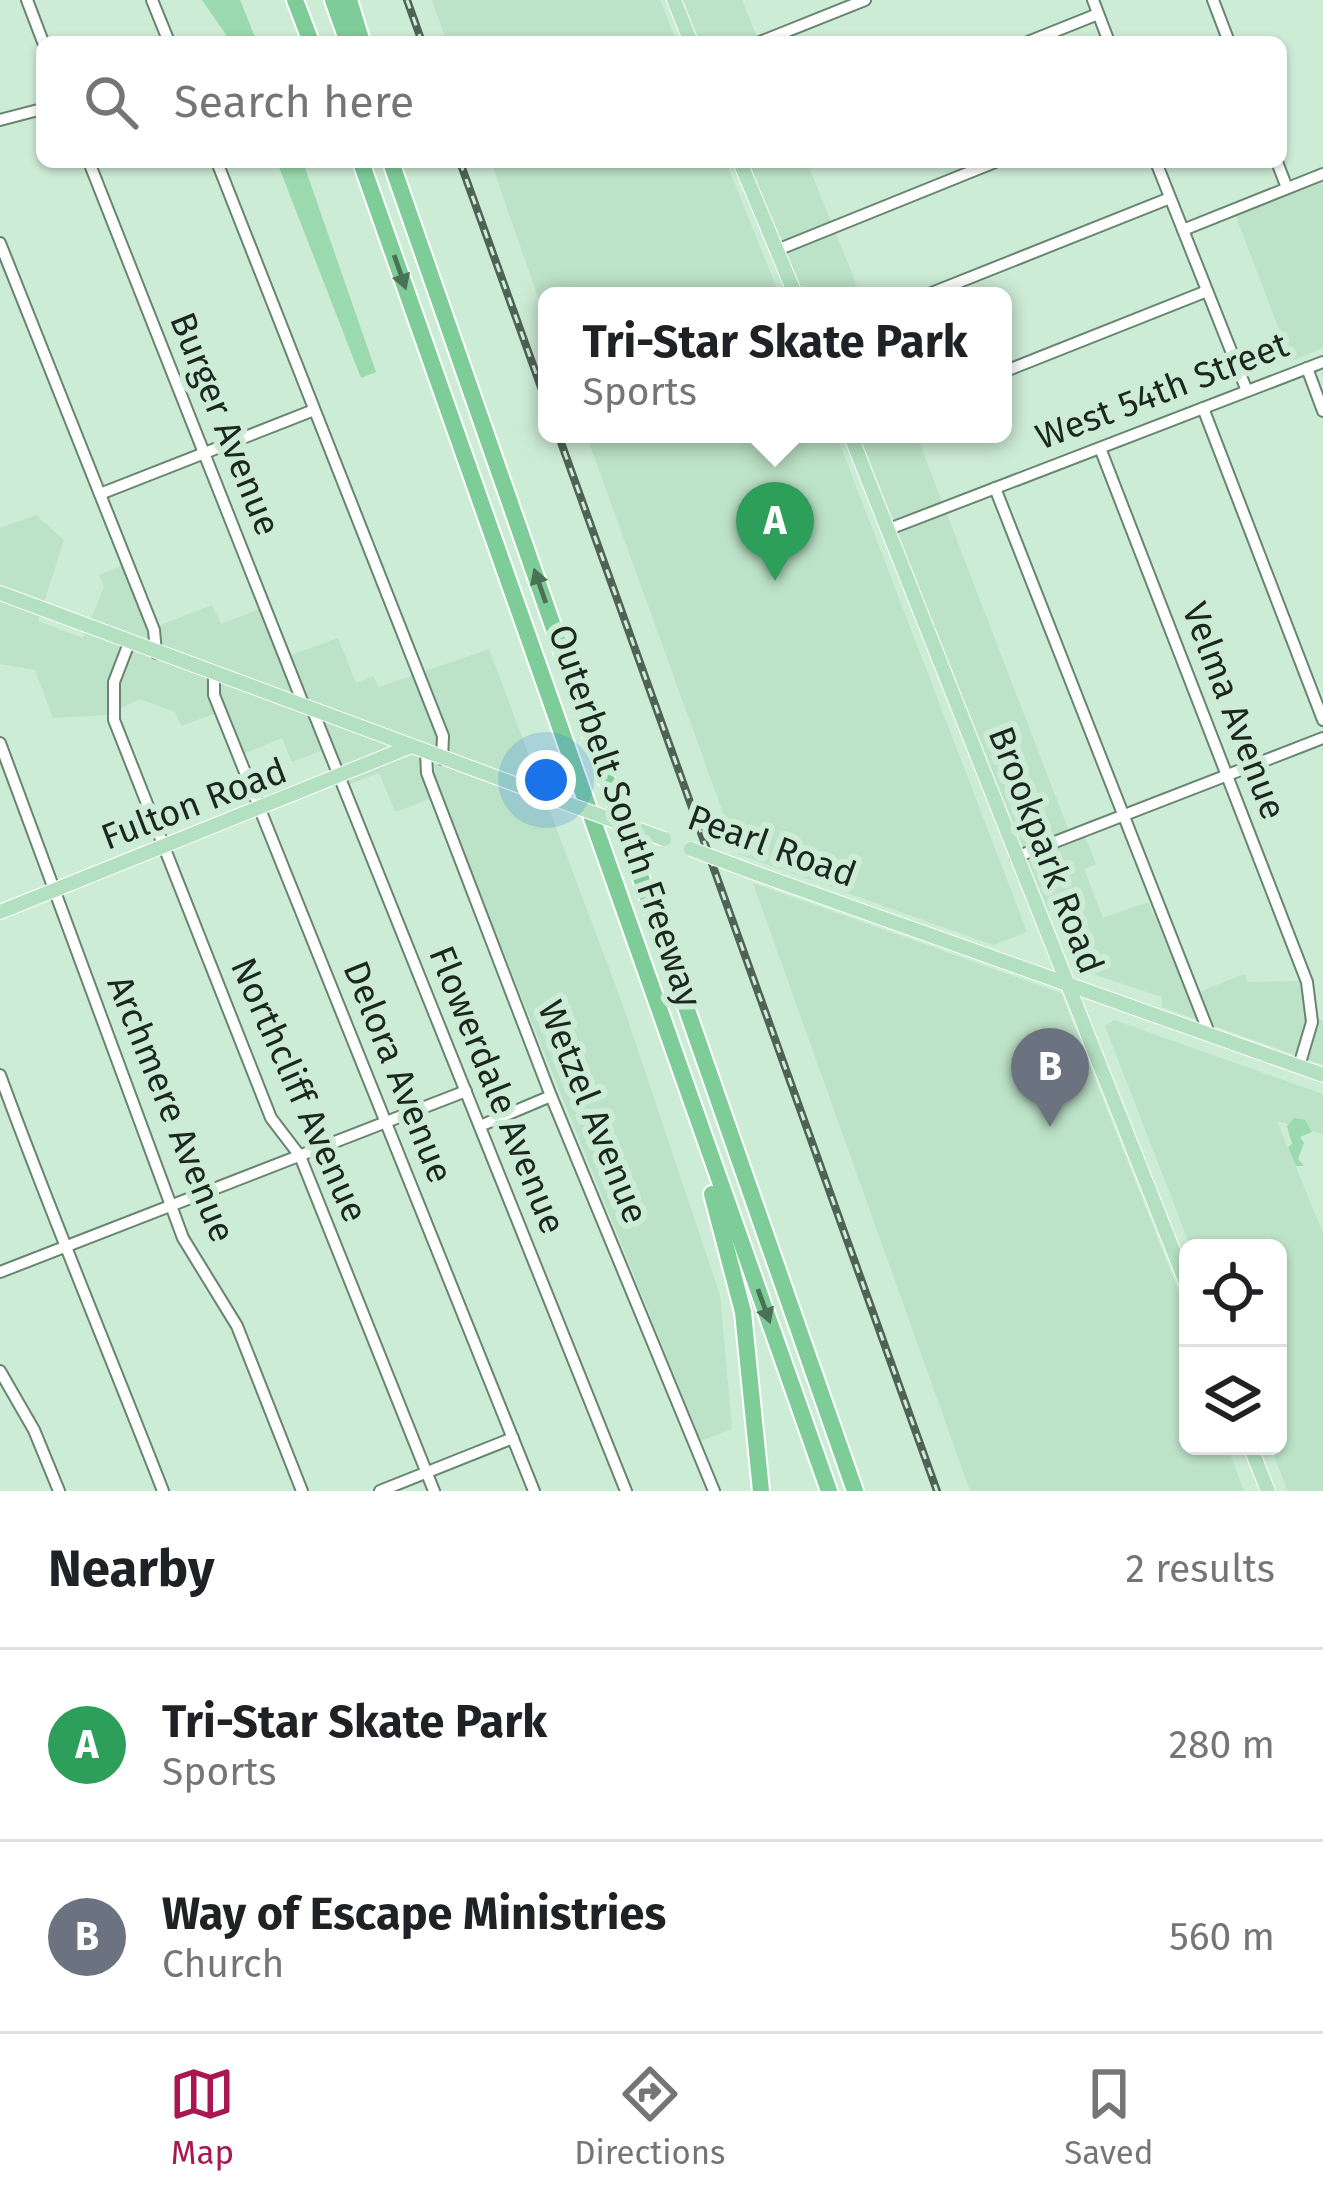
<!DOCTYPE html>
<style>
:root{--surface:#fff;--page:#f6f6f6;--text:#202124;--muted:#757577;--line:#e0e0e0;--accent:#a81752}
body{margin:0;font-family:"Fira Sans",sans-serif;background:var(--page);color:var(--text)}
.controls{position:absolute;right:36px;bottom:36px;display:grid;overflow:hidden;border-radius:18px;box-shadow:0 3px 9px #0004}
.controls button{width:108px;height:108px;display:grid;place-items:center;padding:0;border:0;border-bottom:3px solid var(--line);background:var(--surface);color:var(--text);font:60px sans-serif}
.you{position:absolute;left:546px;top:780px;width:42px;height:42px;margin:-30px;border:9px solid #fff;border-radius:50%;background:#1a73e8;box-shadow:0 0 0 18px #1a73e833}
.badge{display:grid;place-items:center;width:78px;height:78px;border-radius:50%;background:var(--accent);color:#fff;font-size:39px;font-weight:700}
.pin{position:absolute;translate:-50% -99px;filter:drop-shadow(0 3px 6px #0008)}
.pin::after{content:'';position:absolute;top:63px;width:42px;height:36px;background:inherit;clip-path:polygon(0 0,100% 0,50% 100%)}
.popup{position:absolute;left:538px;top:287px;width:474px;height:156px;box-sizing:border-box;display:grid;place-content:center;border-radius:18px;background:var(--surface);filter:drop-shadow(0 3px 9px #0005);font-size:39px;white-space:nowrap;color:var(--muted)}
.popup b{font-size:45px;color:var(--text)}
.popup::after{content:'';position:absolute;left:50%;top:100%;margin-left:-24px;border:24px solid transparent;border-top-color:var(--surface)}
.list{margin:0;padding:0;list-style:none}
h2{display:flex;justify-content:space-between;align-items:center;height:156px;margin:0;padding:0 48px;font-size:51px}
h2 small{font-size:39px;font-weight:400;color:var(--muted)}
.list li{display:grid;grid-template-columns:78px 1fr auto;gap:36px;align-items:center;box-sizing:border-box;height:192px;padding:0 48px;border-top:3px solid var(--line)}
.list b{display:block;font-size:45px;white-space:nowrap}
.list p{margin:0;font-size:39px;white-space:nowrap;color:var(--muted)}
.list em{font-size:39px;font-style:normal;color:var(--muted)}
.icon{flex:none;width:66px;height:66px;fill:none;stroke:currentColor;stroke-width:2;stroke-linecap:round;stroke-linejoin:round}
.map{position:relative;flex:none;width:1323px;height:1491px;overflow:hidden}
.search{position:absolute;background:var(--surface);box-shadow:0 3px 9px #0004;left:36px;right:36px;top:36px;height:132px;display:flex;align-items:center;gap:30px;box-sizing:border-box;padding:0 42px;border-radius:18px;color:var(--muted);font-size:45px}
.sheet{height:540px;background:var(--surface)}
nav{display:flex;justify-content:space-around;align-items:center;box-sizing:border-box;height:168px;border-top:3px solid var(--line);background:var(--surface);font-size:33px;color:var(--muted)}
nav a{display:grid;justify-items:center;gap:6px}
nav .on{color:var(--accent)}
.map>svg:first-child{display:block}
.built{fill:#bce2c7}
.green{fill:#9adaae}
.lines{fill:none;stroke-linecap:round;stroke-linejoin:round}
.minor-casing{stroke:#698571;stroke-width:14}
.major-casing{stroke:#fff;stroke-width:16}
.highway-casing{stroke:#fff;stroke-width:20}
.minor{stroke:#fff;stroke-width:10}
.major{stroke:#b2e0c1;stroke-width:14}
.highway{stroke:#7ecc98;stroke-width:16}
.rail-casing{stroke:#506256;stroke-width:8}
.rail{stroke:#cdecd6;stroke-width:3;stroke-dasharray:9;stroke-linecap:butt}
.major-bridge-casing{stroke:#fff;stroke-width:16;stroke-linecap:butt}
.major-bridge{stroke:#b2e0c1;stroke-width:14}
.oneway{fill:#487155}
.labels{text-anchor:middle;dominant-baseline:central;stroke-width:12;stroke-linejoin:round;paint-order:stroke}
.street-label{font-size:36px;fill:#1b271f;stroke:#cdecd6}
</style>
<div class="map">
<svg width="1323" height="1491" viewBox="0 0 1323 1491">
<rect width="100%" height="100%" fill="#cdecd6"/>
<g class="built">
<polygon points="432,0 660,0 677,42 447,42"/>
<polygon points="681,0 742,0 759,42 698,42"/>
<polygon points="491,162 726,162 780,296 547,296 547,323"/>
<polygon points="746,162 807,162 861,296 800,296"/>
<polygon points="1323,180 1323,348 1291,361 1235,214"/>
<polygon points="586,434 836,434 1027,932 993,945 738,854"/>
<polygon points="856,434 916,434 1072,839 1085,836 1096,864 1084,869 1103,918 1148,902 1189,996 1244,974 1248,982 1302,981 1317,1020 1323,1020 1323,1065 1162,1007 1162,997 1081,970 1055,909 1048,911"/>
<polygon points="36,515 64,540 38,621 83,638 104,587 99,575 123,565 148,630 212,605 221,624 260,609 280,659 338,638 356,683 373,676 379,687 489,649 621,1000 720,1295 732,1429 701,1441 440,795 395,812 379,773 337,789 321,751 292,762 282,738 234,758 216,713 181,726 175,712 140,699 107,715 53,718 35,670 0,664 0,528"/>
<polygon points="753,883 1061,993 1188,1315 1188,1446 1227,1446 1244,1491 970,1491"/>
<polygon points="1114,1020 1323,1094 1323,1134 1277,1121 1323,1233 1323,1491 1288,1491 1270,1446 1278,1446 1278,1248 1191,1248 1105,1026"/>
</g>
<g class="green">
<polygon points="202,0 240,0 257,42 231,42"/>
<polygon points="277,162 303,162 376,372 361,378"/>
<polygon points="1294,1118 1305,1120 1312,1132 1300,1137 1304,1143 1298,1159 1304,1166 1296,1166 1288,1147 1292,1144 1287,1126"/>
</g>
<g class="lines">
<g class="minor-casing">
<g id="minor">
<polyline points="27,0 43,42"/>
<polyline points="152,0 169,42"/>
<polyline points="1093,0 1109,42"/>
<polyline points="1213,0 1229,42"/>
<polyline points="760,42 865,0"/>
<polyline points="1028,42 1098,14"/>
<polyline points="0,120 42,109"/>
<polyline points="89,162 304,706"/>
<polyline points="217,162 443,736 442,759"/>
<polyline points="1156,162 1247,391"/>
<polyline points="1277,162 1287,188"/>
<polyline points="1183,230 1323,174"/>
<polyline points="0,243 154,630 156,653"/>
<polyline points="777,250 995,162"/>
<polyline points="924,296 1170,198"/>
<polyline points="1307,368 1323,411"/>
<polyline points="1003,372 1207,291"/>
<polyline points="1203,408 1323,720"/>
<polyline points="1100,448 1307,982 1312,1022 1299,1066"/>
<polyline points="995,488 1209,1033"/>
<polyline points="100,494 314,410"/>
<polyline points="889,529 1323,362"/>
<polyline points="129,643 114,682 114,720 271,1118 300,1156 434,1491"/>
<polyline points="214,675 214,695 534,1491"/>
<polyline points="313,711 626,1491"/>
<polyline points="0,743 183,1238 237,1326 302,1491"/>
<polyline points="426,753 427,773 551,1096 714,1491"/>
<polyline points="1016,857 1323,738"/>
<path d="M 0,1075 C 51,1215 109,1352 163,1491"/>
<polyline points="480,1126 551,1096"/>
<polyline points="0,1272 466,1091"/>
<polyline points="0,1371 34,1430 59,1491"/>
<polyline points="380,1491 513,1438"/>
</g>
</g>
<g class="major-casing">
<g id="major">
<polyline points="674,0 691,42"/>
<polyline points="740,162 796,296"/>
<polyline points="850,434 1188,1288"/>
<polyline points="0,593 544,795"/>
<polyline points="758,874 1323,1075"/>
<polyline points="0,912 409,747"/>
<polyline points="1250,1446 1268,1491"/>
</g>
</g>
<g class="highway-casing">
<g id="highway">
<polyline points="295,0 311,42"/>
<polyline points="333,0 348,42"/>
<polyline points="349,0 362,42"/>
<polyline points="361,162 829,1491"/>
<polyline points="391,162 855,1491"/>
<polyline points="712,1194 743,1312 761,1491"/>
</g>
</g>
<use href="#minor" class="minor"/>
<use href="#major" class="major"/>
<use href="#highway" class="highway"/>
<g class="rail-casing">
<g id="rail">
<polyline points="407,0 422,42"/>
<polyline points="460,162 547,404"/>
<polyline points="558,434 937,1491"/>
</g>
</g>
<use href="#rail" class="rail"/>
<g class="major-bridge-casing">
<g id="major-bridge">
<polyline points="544,795 664,839"/>
<polyline points="691,849 758,874"/>
</g>
</g>
<use href="#major-bridge" class="major-bridge"/>
</g>
<defs><path id="oneway-solid" d="M-6-.8H1V-3.2L6.5 0L1 3.2V.8H-6Z" transform="scale(3)"/></defs>
<g class="oneway">
<use href="#oneway-solid" transform="translate(400 272) rotate(71)"/>
<use href="#oneway-solid" transform="translate(540 586) rotate(-109)"/>
<use href="#oneway-solid" transform="translate(764 1306) rotate(70)"/>
</g>
<g class="labels">
<g class="street-label">
<text transform="translate(1162 391) rotate(-21)">West 54th Street</text>
<text transform="translate(225 424) rotate(68)">Burger Avenue</text>
<text transform="translate(1234 711) rotate(69)">Velma Avenue</text>
<text transform="translate(194 804) rotate(-21)">Fulton Road</text>
<text transform="translate(625 816) rotate(71)">Outerbelt South Freeway</text>
<text transform="translate(772 846) rotate(20)">Pearl Road</text>
<text transform="translate(1046 850) rotate(69)">Brookpark Road</text>
<text transform="translate(398 1072) rotate(68)">Delora Avenue</text>
<text transform="translate(299 1090) rotate(66)">Northcliff Avenue</text>
<text transform="translate(497 1090) rotate(68)">Flowerdale Avenue</text>
<text transform="translate(171 1109) rotate(68)">Archmere Avenue</text>
<text transform="translate(593 1112) rotate(68)">Wetzel Avenue</text>
</g>
</g>
</svg>
<div class="controls">
<button><svg class="icon" aria-label="locate" viewBox="0 0 24 24"><circle cx="12" cy="12" r="6"/><path d="M12 2v4M12 18v4M2 12h4M18 12h4"/></svg></button>
<button><svg class="icon" aria-label="layers" viewBox="0 0 24 24"><path d="M12 4l9 5-9 5-9-5zM3 14l9 5 9-5"/></svg></button>
</div>
<div class="you"></div>
<div class="pin badge" style="left:775px;top:581px;background:#2e9e5b">A</div>
<div class="popup"><b>Tri-Star Skate Park</b>Sports</div>
<div class="pin badge" style="left:1050px;top:1127px;background:#6b7280">B</div>
<div class="search"><svg class="icon" aria-label="search" viewBox="0 0 24 24"><circle cx="10" cy="10" r="6"/><path d="M15 15l6 6"/></svg>Search here</div>
</div>
<section class="sheet">
<h2>Nearby<small>2 results</small></h2>
<ul class="list">
<li><span class="badge" style="background:#2e9e5b">A</span><div><b>Tri-Star Skate Park</b><p>Sports</p></div><em>280 m</em></li>
<li><span class="badge" style="background:#6b7280">B</span><div><b>Way of Escape Ministries</b><p>Church</p></div><em>560 m</em></li>
</ul>
</section>
<nav>
<a class="on"><svg class="icon" aria-label="map" viewBox="0 0 24 24"><path d="M3 6l6-2 6 2 6-2v14l-6 2-6-2-6 2zM9 4v14M15 6v14"/></svg>Map</a>
<a><svg class="icon" aria-label="directions" viewBox="0 0 24 24"><path d="M12 3l9 9-9 9-9-9zM9 14v-3h6M13 9l2 2-2 2"/></svg>Directions</a>
<a><svg class="icon" aria-label="saved" viewBox="0 0 24 24"><path d="M7 4h10v16l-5-4-5 4z"/></svg>Saved</a>
</nav>
